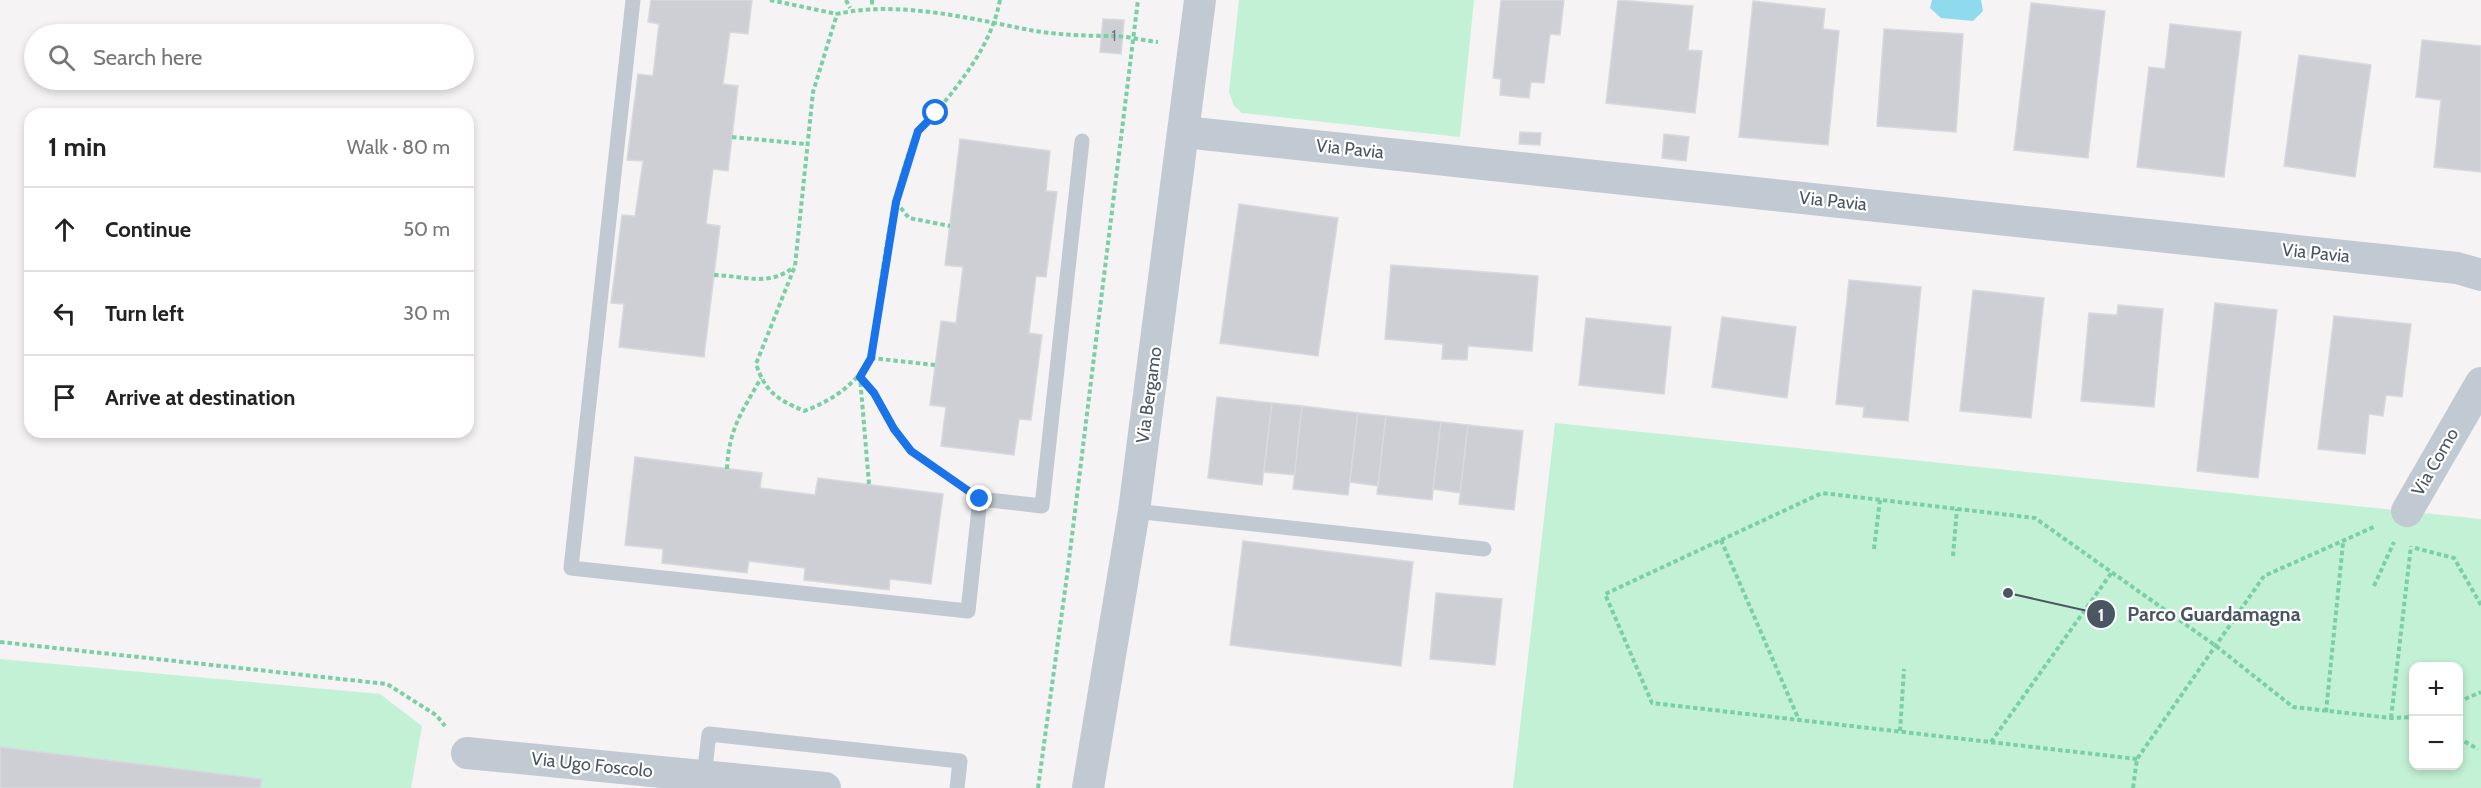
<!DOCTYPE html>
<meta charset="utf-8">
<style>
:root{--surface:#fff;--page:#f2f2f2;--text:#222;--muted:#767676;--line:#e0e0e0}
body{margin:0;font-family:Cabin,sans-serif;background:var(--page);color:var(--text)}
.controls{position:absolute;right:18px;bottom:18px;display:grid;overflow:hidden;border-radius:12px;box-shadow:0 3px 9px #0003}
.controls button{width:54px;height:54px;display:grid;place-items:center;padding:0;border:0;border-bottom:2px solid var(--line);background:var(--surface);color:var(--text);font:30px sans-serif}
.stop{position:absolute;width:18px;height:18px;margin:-14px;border:4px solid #1a73e8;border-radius:50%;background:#fff}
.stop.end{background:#1a73e8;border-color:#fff;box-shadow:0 2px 6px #0008}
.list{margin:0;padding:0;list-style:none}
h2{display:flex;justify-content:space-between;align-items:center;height:78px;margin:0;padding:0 24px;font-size:26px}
h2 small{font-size:20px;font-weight:400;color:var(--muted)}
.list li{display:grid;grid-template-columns:39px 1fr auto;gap:18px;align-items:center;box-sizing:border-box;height:84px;padding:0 24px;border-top:2px solid var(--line)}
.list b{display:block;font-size:22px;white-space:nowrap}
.list em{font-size:20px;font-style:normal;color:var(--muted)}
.icon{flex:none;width:33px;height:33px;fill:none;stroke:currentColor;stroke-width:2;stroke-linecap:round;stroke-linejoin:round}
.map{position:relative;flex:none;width:2481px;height:788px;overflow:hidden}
.search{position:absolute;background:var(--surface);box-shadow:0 3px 9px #0003;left:24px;top:24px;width:450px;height:66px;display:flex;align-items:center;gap:15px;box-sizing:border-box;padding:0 21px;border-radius:33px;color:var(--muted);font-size:22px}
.panel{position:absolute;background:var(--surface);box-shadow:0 3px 9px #0003;left:24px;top:108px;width:450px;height:330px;border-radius:18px}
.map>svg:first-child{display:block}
.green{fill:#c3f1d5;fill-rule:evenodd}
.water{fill:#90daee}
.building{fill:#cdcfd5;stroke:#d7d9de;stroke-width:1.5}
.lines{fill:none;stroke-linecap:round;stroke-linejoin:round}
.path{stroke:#7ad0a6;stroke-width:4;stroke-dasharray:4.5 3;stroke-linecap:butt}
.lane{stroke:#c1cad2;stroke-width:15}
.street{stroke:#c1cad2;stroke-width:32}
.route{stroke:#1a73e8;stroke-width:8}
.labels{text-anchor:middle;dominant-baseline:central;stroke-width:4.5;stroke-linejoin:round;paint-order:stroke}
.number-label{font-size:15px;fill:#6b747e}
.street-label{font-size:18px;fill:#4a5661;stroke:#fff}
.leader{fill:none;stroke:#4a5661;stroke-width:2}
.callout-dot{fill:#4a5661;stroke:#fff;stroke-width:2}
.mark-label{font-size:18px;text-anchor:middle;font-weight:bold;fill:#fff}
.callout-label{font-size:20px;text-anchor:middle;font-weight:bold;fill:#4a5661;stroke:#fff;stroke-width:4.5;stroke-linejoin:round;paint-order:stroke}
</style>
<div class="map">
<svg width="2481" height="788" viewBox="0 0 2481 788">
<rect width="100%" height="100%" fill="#f5f3f3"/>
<g class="green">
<polygon points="1239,0 1474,0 1460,137 1242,113 1234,106 1229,92"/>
<path d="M 1555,423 L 2481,519 L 2481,788 L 1513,788 ZM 2414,666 L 2458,666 L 2458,766 L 2414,766 Z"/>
<polygon points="0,659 380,694 422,726 411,788 0,788"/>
</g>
<polygon class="water" points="1932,0 1981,0 1983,11 1973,21 1941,18 1930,8"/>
<g class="building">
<polygon points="651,0 752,0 748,34 730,32 723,84 738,86 728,171 713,169 706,224 720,226 704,357 619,347 624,304 611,303 622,215 635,216 643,161 627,160 638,74 653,76 659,24 648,22"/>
<polygon points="1501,0 1564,0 1560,35 1550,34 1544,83 1531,82 1529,98 1500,95 1501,79 1493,78"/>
<polygon points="1618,0 1693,6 1688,50 1702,51 1695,113 1606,103"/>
<polygon points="1753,1 1825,9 1823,29 1839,31 1828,145 1739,137"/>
<polygon points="2031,3 2105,11 2088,158 2014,150"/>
<polygon points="1103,19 1124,20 1121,54 1100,52"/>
<polygon points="2170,24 2241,32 2224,177 2137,167 2149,67 2165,69"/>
<polygon points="1884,29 1963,34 1956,132 1877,126"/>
<polygon points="2422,40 2481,46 2481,172 2434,167 2441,100 2416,97"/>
<polygon points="2299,55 2371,65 2355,177 2284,166"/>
<polygon points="1520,132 1541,133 1540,145 1519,144"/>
<polygon points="1664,134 1689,137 1686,161 1662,158"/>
<polygon points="960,139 1050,151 1046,191 1057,192 1046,277 1036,276 1029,333 1042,335 1031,420 1019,419 1014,455 941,446 946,407 930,405 941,321 956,323 963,267 945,265"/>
<polygon points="1239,204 1338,218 1318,356 1220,343"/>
<polygon points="1391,265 1538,276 1532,351 1468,346 1467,360 1442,359 1443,344 1385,339"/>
<polygon points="1849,280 1921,287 1908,421 1863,417 1864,407 1836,404"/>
<polygon points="1973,290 2044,298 2031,418 1960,411"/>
<polygon points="2215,303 2277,310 2258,478 2197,471"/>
<polygon points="2118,305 2163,309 2154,407 2081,401 2089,313 2117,315"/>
<polygon points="2334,316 2411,324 2402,397 2386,395 2383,416 2369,414 2365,454 2318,449"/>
<polygon points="1722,317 1796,327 1787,398 1712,387"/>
<polygon points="1586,318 1671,327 1664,394 1579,385"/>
<polygon points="1217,397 1272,403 1262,485 1208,478"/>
<polygon points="1272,403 1302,406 1295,475 1264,472"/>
<polygon points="1302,406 1358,413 1348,495 1293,489"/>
<polygon points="1358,413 1386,416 1378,486 1350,482"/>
<polygon points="1386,416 1441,422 1432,500 1377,494"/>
<polygon points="1441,422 1468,425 1460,493 1433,489"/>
<polygon points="1468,425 1523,431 1514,510 1459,504"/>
<polygon points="635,457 762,473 760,488 815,495 818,478 943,494 931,584 890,579 889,590 804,580 805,568 749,561 747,573 662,563 663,549 625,545"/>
<polygon points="1243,541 1413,562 1401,666 1230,645"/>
<polygon points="1436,593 1502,599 1495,665 1430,659"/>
<polygon points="0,747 262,779 260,788 0,788"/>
</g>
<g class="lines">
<g class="path">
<polyline points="770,0 837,14"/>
<polyline points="846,0 850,8"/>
<polyline points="872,0 872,6"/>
<path d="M 1000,0 C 992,42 965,77 938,110 C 932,118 921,125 917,134 C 889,192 880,293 871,358 C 856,384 832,401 804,411 C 777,399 766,393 756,364 L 795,266 L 813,92 L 837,14 C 900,0 972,19 1035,31 C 1061,35 1087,36 1113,36 C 1128,36 1144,41 1158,42"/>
<polyline points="732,137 805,144"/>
<polyline points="896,202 909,218 950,226"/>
<path d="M 714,275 C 746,276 768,287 794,267"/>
<polyline points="871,358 935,365"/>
<path d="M 727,469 C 729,428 742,412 761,378"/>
<path d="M 869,484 L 860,377 C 880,399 889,430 911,450 C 924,463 943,472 958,482"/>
<polyline points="1721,540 1799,720"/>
<polyline points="2415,548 2454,558 2481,605"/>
<polyline points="1874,549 1880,500"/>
<polyline points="1953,556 1957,509"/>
<polyline points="2374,586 2394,542"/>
<polyline points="0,642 387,684 436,715 445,726"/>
<polyline points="2458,702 2481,692"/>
<polyline points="2326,712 2343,543"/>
<polyline points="2391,718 2411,546"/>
<polyline points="1900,731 1904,669"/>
<polyline points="2458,738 2478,749"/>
<polyline points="1991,742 2112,572"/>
<polyline points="2137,759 1652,703 1605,594 1822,493 2035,518 2216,646 2293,707 2391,718 2414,717"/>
<polyline points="1038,788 1068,568 1138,0"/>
<polyline points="2133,788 2137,759 2264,576 2376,526"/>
</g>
<g class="lane">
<polyline points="633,0 571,568 968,611 980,499 1042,506 1082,141"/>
<polyline points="1134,511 1484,549"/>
<polyline points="704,776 709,734 960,761 957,788"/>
</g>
<g class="street">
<polyline points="1184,132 2457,268 2481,275"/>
<polyline points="2407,511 2481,383"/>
<polyline points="467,753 825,788"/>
<polyline points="1088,788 1134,511 1200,0"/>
</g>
</g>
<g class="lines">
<polyline class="route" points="936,113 918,131 896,202 871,358 860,377 874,393 894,429 911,451 980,499"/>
</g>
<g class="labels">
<g class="number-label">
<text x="1114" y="36">1</text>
</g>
<g class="street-label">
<text transform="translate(1350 149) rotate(6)">Via Pavia</text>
<text transform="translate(1833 201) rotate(6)">Via Pavia</text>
<text transform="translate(2316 253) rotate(6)">Via Pavia</text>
<text transform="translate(1149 395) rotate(-82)">Via Bergamo</text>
<text transform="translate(2435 462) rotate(-60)">Via Como</text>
<text transform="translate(592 765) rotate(6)">Via Ugo Foscolo</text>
</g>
</g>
<path class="leader" d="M2008 593L2101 614"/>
<g class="callout-dot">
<circle cx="2008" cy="593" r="6"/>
<circle cx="2101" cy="614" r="15"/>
</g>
<g class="mark-label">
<text x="2101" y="621">1</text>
</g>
<g class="callout-label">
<text x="2214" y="621">Parco Guardamagna</text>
</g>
</svg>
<div class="controls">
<button>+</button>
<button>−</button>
</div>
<div class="stop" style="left:936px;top:113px"></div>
<div class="stop end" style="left:980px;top:499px"></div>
<div class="search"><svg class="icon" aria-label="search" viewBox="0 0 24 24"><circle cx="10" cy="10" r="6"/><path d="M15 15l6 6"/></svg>Search here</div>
<section class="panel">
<h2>1 min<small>Walk · 80 m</small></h2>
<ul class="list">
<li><svg class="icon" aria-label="ahead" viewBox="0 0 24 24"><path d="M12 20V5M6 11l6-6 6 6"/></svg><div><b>Continue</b></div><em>50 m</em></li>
<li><svg class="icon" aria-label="left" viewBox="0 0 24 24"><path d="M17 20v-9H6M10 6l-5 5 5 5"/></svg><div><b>Turn left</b></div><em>30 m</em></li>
<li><svg class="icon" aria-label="arrive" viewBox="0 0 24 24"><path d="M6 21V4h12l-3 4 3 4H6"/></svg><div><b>Arrive at destination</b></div></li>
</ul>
</section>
</div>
